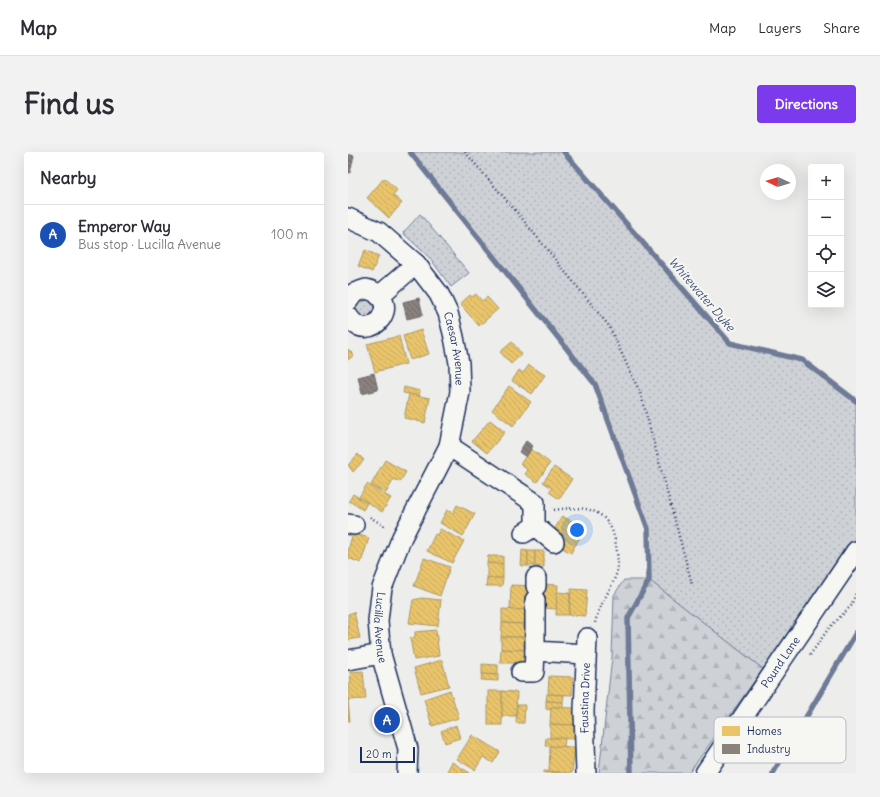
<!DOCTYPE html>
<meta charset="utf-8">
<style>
:root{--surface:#fff;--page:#f2f2f3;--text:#2b2b33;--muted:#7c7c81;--line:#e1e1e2;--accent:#7c3aed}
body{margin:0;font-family:Delius,sans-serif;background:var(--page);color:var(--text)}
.controls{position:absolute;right:12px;top:12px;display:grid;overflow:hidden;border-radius:4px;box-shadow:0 4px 16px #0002}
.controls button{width:36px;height:36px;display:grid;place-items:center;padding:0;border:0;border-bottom:1px solid var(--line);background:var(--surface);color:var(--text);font:20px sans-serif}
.compass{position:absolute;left:412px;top:12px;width:36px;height:36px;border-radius:50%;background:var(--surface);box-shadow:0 4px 16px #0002;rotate:274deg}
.scale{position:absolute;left:12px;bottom:10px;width:55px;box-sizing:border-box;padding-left:4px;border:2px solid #1b2f5e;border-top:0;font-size:11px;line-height:14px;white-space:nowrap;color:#1b2f5e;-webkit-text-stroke:3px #f6f6f2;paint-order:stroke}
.you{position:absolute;left:229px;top:378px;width:14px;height:14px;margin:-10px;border:3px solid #fff;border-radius:50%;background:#1a73e8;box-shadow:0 0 0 6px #1a73e833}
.badge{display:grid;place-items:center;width:26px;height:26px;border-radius:50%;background:var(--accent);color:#fff;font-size:13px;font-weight:700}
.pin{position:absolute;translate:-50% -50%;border:2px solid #fff;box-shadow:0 1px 4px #0006}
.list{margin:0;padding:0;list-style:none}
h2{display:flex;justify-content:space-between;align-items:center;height:52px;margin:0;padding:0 16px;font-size:17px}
h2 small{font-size:13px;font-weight:400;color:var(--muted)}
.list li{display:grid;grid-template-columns:26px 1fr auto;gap:12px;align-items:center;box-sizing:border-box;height:60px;padding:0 16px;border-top:1px solid var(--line)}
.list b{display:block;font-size:15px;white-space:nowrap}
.list p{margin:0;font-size:13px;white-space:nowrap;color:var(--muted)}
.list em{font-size:13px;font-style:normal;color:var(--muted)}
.icon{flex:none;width:22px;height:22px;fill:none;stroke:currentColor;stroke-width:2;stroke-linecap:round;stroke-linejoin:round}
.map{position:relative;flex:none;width:508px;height:621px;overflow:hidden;border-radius:4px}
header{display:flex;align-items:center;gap:24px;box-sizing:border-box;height:56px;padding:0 20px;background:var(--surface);border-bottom:1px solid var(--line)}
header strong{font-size:19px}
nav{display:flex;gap:22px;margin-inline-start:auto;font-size:14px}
.intro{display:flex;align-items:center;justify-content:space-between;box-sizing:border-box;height:96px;padding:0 24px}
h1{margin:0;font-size:28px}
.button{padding:10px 18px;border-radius:4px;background:var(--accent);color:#fff;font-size:14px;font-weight:700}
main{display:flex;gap:24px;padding:0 24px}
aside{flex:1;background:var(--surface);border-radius:4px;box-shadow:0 4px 16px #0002}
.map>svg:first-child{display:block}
.grass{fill:url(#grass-dots);stroke:#74809a}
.forest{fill:url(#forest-firs);stroke:#74809a}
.homes{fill:url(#homes-back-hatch);stroke:#ab9766}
.industry{fill:url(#industry-back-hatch);stroke:#696873}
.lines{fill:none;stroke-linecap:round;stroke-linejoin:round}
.stream{stroke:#6e7a96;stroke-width:5.5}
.minor-casing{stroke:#1b2f5e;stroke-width:22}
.path{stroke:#1b2f5e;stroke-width:2.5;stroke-dasharray:1 3;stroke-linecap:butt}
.minor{stroke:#f6f6f2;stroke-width:19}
.labels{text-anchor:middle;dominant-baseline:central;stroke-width:4;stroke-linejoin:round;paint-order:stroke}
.street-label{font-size:11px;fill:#1b2f5e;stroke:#f6f6f2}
.water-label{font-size:12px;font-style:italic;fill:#44547a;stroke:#f6f6f2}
.key{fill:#f6f6f2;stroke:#b4bac6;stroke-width:1}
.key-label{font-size:11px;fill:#1b2f5e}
</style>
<header>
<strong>Map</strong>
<nav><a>Map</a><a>Layers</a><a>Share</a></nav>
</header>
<div class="intro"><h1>Find us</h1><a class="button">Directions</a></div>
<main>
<aside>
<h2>Nearby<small></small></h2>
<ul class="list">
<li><span class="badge" style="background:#1a4fb4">A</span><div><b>Emperor Way</b><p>Bus stop · Lucilla Avenue</p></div><em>100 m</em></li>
</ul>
</aside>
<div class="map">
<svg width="508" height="621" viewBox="0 0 508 621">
<defs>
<pattern id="grass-dots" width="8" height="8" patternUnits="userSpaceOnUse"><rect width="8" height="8" fill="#ced2d7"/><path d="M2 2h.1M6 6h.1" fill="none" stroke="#b0b5bb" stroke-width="1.8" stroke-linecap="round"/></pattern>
<pattern id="forest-firs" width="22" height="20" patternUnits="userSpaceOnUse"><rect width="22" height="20" fill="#ced2d7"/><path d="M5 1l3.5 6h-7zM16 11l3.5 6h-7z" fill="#b0b5bb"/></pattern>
<pattern id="homes-back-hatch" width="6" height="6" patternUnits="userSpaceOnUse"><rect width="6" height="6" fill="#e9c46a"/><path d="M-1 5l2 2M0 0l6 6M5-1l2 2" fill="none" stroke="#c7a95e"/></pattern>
<pattern id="industry-back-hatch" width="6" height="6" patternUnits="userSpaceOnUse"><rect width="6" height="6" fill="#8a817c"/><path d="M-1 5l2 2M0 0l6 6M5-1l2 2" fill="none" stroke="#706a69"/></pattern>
</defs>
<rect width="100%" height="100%" fill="#edeeec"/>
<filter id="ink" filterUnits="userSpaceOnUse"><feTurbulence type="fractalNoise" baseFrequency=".025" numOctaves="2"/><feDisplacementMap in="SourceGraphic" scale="8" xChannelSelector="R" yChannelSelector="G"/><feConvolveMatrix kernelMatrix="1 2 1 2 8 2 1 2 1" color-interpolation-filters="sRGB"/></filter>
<g filter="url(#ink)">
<g class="grass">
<polygon points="62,0 216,0 382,191 454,208 508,249 508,395 415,517 301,428 300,377 247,232"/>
<polygon points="72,62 121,121 103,135 82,106 55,81"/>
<circle cx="17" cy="157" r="9"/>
</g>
<polygon class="forest" points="276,428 301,428 415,517 341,621 251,621 264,505 266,443"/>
<g class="homes">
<polygon points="36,26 49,38 45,43 54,51 41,66 19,46"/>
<polygon points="17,98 31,104 24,120 10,114"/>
<polygon points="128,142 134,149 139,145 150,157 131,174 112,152 122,143 124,145"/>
<polygon points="73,178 81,202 62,208 55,184"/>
<polygon points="51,184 58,212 27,220 19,192"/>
<polygon points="164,190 174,202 163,212 152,200"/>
<polygon points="0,197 6,203 0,208"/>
<polygon points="181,213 197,223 184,242 164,229 171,218 175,221"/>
<polygon points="161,234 183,250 165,274 144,258"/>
<polygon points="56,235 72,239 71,244 55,241"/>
<polygon points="61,242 82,246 77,271 56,266"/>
<polygon points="142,268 157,280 139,301 124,289"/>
<polygon points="183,297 202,311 189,330 177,322 180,318 172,312"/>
<polygon points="10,302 16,308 5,320 0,313"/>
<polygon points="37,308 58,320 52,330 46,327 38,341 23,333"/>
<polygon points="206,315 224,327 211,347 201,340 204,336 195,330"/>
<polygon points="19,332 43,346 34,360 11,345"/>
<polygon points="5,342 19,351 15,358 1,349"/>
<polygon points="109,353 127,362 115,384 92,371 99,358 105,361"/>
<polygon points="214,364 237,376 223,401 209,393 214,384 205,380"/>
<polygon points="92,377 116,389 104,411 79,399 87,382 89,383"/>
<polygon points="5,381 21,386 13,411 0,406 0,398"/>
<polygon points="174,398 180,399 180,414 173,414"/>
<rect x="180" y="399" width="7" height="15"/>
<polygon points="187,399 196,399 196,415 187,414"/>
<polygon points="140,404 155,404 155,412 139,411"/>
<polygon points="76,406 102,415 92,444 66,434"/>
<polygon points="139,411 155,412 155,426 139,426"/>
<polygon points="139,426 155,426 154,434 138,434"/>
<polygon points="195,432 210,433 209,457 194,456 187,448"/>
<polygon points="163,433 188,434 179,458 162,458"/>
<polygon points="223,437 239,438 237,464 221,463"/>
<polygon points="209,440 222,441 221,463 208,463"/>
<polygon points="74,446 93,448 90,474 61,471 65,448"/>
<polygon points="154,457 179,458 179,472 154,471"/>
<polygon points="6,460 12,486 0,488 0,462"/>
<polygon points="154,471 176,472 176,485 153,485"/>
<polygon points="88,478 91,504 66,508 62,486 67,485 67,480"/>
<polygon points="153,485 176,485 176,498 153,497"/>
<polygon points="153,497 177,498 176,511 152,511"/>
<polygon points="94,508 101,534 73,541 66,516"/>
<polygon points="134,512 150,513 150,523 134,522"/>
<polygon points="15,519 18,547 0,548 2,569 0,569 0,531 3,531 2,520"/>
<polygon points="134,522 150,523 150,529 133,528"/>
<polygon points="201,524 225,525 224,543 200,542"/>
<polygon points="102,538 111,566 84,574 76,547"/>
<rect x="140" y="539" width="14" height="34"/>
<polygon points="154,539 169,540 168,564 154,564"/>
<polygon points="199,542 216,543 215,550 198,549"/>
<polygon points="198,549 215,550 215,555 203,555 203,558 198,557"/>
<polygon points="169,553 177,553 176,571 168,571"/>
<polygon points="203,555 227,556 227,573 202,572"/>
<polygon points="202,572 227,573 226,587 202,586"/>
<polygon points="108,573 112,586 97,591 93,579"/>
<polygon points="124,583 152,600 145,611 135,605 127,618 109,607"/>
<polygon points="198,586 217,586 216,595 197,594"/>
<polygon points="202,594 227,595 224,621 201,620"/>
<polygon points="104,610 122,621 98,621"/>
<polygon points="196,619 211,620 211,621 196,621"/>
</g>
<g class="industry">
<polygon points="0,2 6,4 2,21 0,21"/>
<polygon points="71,146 75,163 59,167 55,150"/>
<polygon points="26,221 30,238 14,242 10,225"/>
<polygon points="178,289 185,294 178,305 171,300"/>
</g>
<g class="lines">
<g class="stream">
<polyline points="62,0 247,232 300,377 301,428 280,466 283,621"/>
<polyline points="216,0 382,191 454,208 508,249"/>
<polyline points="425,621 508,481"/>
</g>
<g class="minor-casing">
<g id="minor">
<path id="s1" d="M 0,66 L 31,80 L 68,112 L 91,142 L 100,161 L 106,185 L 111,211 L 112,240 L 101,294 L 54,385 L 34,436 L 32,451 L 30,469 L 33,502 L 60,597 L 59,621"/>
<polyline points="31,144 68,112"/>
<path d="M 0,149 L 6,141 L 18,137 C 59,146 22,198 0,164"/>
<polyline points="101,294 187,351 187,374 176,381"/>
<polyline points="0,372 6,373"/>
<polyline points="187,374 206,390"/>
<polyline points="188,434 188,426"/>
<polyline points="187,448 187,499 238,502"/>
<polyline points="0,508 33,502"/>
<polyline points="173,520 186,520 187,499"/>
<path id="s2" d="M 238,621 L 236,559 L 239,486"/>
<path id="s3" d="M 357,621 L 508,399"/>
</g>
</g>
<g class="path">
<polyline points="117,0 172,64 261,174 293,243 344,432"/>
<path d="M 206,358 C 238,353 262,356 268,393 C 269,401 271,412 269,420 C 263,438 251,453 247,471"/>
<polyline points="22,365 38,375"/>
<polyline points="462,503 481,476 503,454 508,441"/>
</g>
<use href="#minor" class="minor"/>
</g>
</g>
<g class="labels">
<g class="street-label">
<text stroke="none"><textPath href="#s1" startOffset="178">Caesar Avenue</textPath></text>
<text stroke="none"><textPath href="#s1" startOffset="474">Lucilla Avenue</textPath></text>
<text stroke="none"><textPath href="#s3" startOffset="134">Pound Lane</textPath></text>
<text stroke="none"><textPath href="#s2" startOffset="75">Faustina Drive</textPath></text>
</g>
<g class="water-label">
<text transform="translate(354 142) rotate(49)">Whitewater Dyke</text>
</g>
</g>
<rect x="366" y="565" width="132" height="46" rx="6" class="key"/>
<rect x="374" y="574" width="18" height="10" fill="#e9c46a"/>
<rect x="374" y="592" width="18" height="10" fill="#8a817c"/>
<g class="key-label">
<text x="399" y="583">Homes</text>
<text x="399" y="601">Industry</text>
</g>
</svg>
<div class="controls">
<button>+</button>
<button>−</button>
<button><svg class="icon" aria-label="locate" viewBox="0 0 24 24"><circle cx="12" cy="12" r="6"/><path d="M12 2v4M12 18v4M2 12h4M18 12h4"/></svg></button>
<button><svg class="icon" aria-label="layers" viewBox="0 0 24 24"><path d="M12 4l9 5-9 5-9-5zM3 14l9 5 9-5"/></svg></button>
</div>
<svg class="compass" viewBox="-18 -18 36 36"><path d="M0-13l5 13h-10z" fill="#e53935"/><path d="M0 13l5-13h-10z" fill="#7c7c81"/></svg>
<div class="scale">20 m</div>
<div class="you"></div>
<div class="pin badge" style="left:39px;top:568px;background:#1a4fb4">A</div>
</div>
</main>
